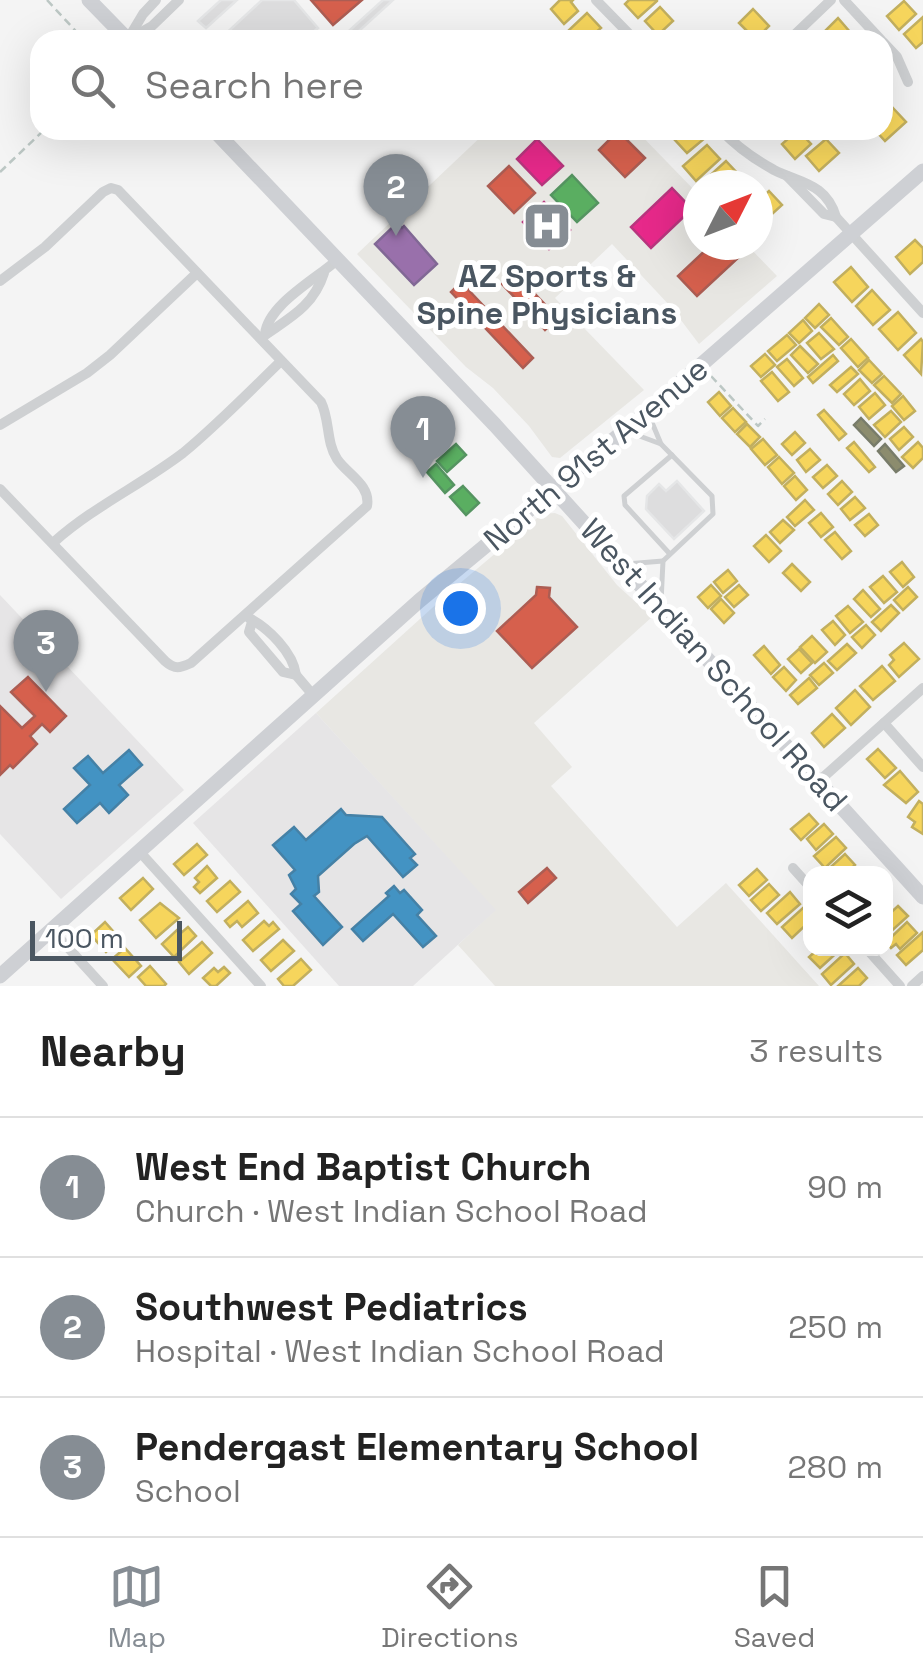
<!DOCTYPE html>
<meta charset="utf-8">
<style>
:root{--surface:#fff;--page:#f6f6f6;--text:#222;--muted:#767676;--line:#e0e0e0;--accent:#868d94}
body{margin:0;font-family:"Space Grotesk",sans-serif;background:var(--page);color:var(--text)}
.controls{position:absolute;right:30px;bottom:30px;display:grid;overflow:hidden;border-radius:20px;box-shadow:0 10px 40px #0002}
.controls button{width:90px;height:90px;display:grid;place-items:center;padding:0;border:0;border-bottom:2px solid var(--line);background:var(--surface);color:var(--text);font:50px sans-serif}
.compass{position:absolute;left:683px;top:170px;width:90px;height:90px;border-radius:50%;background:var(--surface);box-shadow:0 10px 40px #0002;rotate:48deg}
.scale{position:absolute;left:30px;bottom:25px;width:152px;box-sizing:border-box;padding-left:10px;border:5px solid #4a5661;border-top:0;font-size:28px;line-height:35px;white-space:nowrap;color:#4a5661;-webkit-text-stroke:8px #fff;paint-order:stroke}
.you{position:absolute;left:460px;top:608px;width:35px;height:35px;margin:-25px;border:8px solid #fff;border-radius:50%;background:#1a73e8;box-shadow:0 0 0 15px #1a73e833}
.badge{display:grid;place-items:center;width:65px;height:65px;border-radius:50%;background:var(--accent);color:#fff;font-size:32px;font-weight:700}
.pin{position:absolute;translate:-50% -82px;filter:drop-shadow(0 2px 5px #0008)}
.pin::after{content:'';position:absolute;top:52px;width:35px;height:30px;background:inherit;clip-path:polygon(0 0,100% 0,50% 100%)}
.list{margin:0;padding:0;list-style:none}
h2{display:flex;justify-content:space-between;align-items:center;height:130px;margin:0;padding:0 40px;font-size:42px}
h2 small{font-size:32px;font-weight:400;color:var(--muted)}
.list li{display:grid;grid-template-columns:65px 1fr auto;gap:30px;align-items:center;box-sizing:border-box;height:140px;padding:0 40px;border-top:2px solid var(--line)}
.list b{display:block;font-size:38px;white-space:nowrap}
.list p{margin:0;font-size:32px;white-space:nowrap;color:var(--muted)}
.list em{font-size:32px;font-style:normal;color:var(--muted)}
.icon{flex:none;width:55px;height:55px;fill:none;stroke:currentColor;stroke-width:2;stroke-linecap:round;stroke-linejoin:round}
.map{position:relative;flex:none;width:923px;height:986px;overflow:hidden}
.search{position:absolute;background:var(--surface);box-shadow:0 10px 40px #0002;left:30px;right:30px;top:30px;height:110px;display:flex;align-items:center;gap:25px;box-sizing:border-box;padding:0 35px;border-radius:30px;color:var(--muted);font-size:38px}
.sheet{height:550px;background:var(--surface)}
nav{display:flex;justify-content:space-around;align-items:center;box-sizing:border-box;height:140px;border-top:2px solid var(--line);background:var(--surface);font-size:28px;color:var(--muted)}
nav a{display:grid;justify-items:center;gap:5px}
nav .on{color:var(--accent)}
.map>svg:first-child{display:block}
.commercial{fill:#e8e7e3}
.education{fill:#e6e5e6}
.homes{fill:#f6d55c;stroke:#c2af5e;stroke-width:2.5}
.shops{fill:#d6604d;stroke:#ac5d53;stroke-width:2.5}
.offices{fill:#9970ab;stroke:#816895;stroke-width:2.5}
.schools{fill:#4393c3;stroke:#4581a6;stroke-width:2.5}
.health{fill:#e7298a;stroke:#b8367e;stroke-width:2.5}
.public{fill:#5aae61;stroke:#559461;stroke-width:2.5}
.industry{fill:#8c8c6e;stroke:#787c6a;stroke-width:2.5}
.building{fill:#ddddde;stroke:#e5e6e7;stroke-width:2.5}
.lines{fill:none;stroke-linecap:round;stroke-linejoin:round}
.path{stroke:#bcc7c4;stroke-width:2.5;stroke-dasharray:8 5;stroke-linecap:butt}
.service{stroke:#ced0d2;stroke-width:5}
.minor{stroke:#ced0d2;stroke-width:10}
.secondary{stroke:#ced0d4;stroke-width:15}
.labels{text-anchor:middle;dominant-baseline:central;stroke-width:10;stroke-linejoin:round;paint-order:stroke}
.poi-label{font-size:32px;font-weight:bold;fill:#4a5661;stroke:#fff}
.street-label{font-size:32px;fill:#4a5661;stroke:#fff}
</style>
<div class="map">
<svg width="923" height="986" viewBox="0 0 923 986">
<rect width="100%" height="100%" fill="#f4f4f4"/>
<g class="commercial">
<polygon points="488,130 636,130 698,194 698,245 747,245 777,276 699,344 671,307 612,244 555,298 644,390 560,458 552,457 529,426 493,388 466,367 357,254"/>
<polygon points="555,513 562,516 617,585 652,617 534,723 572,767 551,786 677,927 726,883 819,986 495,986 458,945 495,910 316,713 452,590 542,514"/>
</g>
<g class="education">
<polygon points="0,595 184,790 61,899 0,834"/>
<polygon points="316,713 496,910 413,986 339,986 193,823"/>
</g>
<g class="homes">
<polygon points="560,0 573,0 571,2 578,11 564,24 551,9"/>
<polygon points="629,0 657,0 657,1 638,18 625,4"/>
<polygon points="904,1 916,14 899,30 887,16"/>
<polygon points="660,7 673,21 658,35 645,21"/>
<polygon points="753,9 769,26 764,31 768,36 763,40 756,40 739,23"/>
<polygon points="587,13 601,28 587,40 576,40 568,31"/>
<polygon points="923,17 923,42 916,48 904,34"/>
<polygon points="838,18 850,32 842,40 816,40"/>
<polygon points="893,108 906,122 885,141 875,130 883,130 883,118"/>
<polygon points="687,130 697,130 705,138 687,153 675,140"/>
<polygon points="798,130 811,144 795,159 782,144"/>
<polygon points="826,139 839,153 819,171 806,156"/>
<polygon points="707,145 720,159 696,181 683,166"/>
<polygon points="726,161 739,175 728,185 710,185 705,180"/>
<polygon points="769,191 782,205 761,224 758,201"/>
<polygon points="915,240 923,248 923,262 910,274 896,257"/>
<polygon points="851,267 868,287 852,302 834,282"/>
<polygon points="872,290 890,310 873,325 856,306"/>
<polygon points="819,304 829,315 815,328 805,318"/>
<polygon points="898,312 916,333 898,350 879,329"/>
<polygon points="831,318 848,337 839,345 821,327"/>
<polygon points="803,320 812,331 799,343 789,333"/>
<polygon points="819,333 834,349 821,359 807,343"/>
<polygon points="787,335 796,345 777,361 768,351"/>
<polygon points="851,339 868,358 858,367 841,348"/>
<polygon points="921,339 923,342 921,374 904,355"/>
<polygon points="800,346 818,364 808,373 791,355"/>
<polygon points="765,354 775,365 761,377 751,366"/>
<polygon points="833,355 838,361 813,383 808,377"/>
<polygon points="787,359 803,378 794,386 777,367"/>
<polygon points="869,360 882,374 872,383 859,370"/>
<polygon points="851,367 858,374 837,392 830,385"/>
<polygon points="772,372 789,392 778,401 761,381"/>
<polygon points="884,376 901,394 892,403 874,385"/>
<polygon points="860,379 870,391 854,405 844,394"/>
<polygon points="719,392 731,406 720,416 708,402"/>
<polygon points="875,393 885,405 869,419 859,407"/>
<polygon points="903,396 915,411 904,420 892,406"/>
<polygon points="733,408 746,422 735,432 722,418"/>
<polygon points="824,410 846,434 839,440 818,415"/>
<polygon points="891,411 901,422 885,437 874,425"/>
<polygon points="747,424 760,437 750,447 737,434"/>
<polygon points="904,427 913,437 899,450 890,439"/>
<polygon points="795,432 805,443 792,455 782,444"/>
<polygon points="763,439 777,455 765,465 751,449"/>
<polygon points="854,442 875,467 869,472 847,448"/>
<polygon points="918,442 923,448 923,458 913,468 902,457"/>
<polygon points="810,449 820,460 806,472 797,460"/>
<polygon points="779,457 794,473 782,484 768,467"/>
<polygon points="827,465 837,476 823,488 813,477"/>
<polygon points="795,476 807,490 796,500 784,486"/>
<polygon points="842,481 852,492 838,505 828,494"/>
<polygon points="855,497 865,508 850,520 841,509"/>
<polygon points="805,500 814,510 795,526 787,517"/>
<polygon points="821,513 833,527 821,537 809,523"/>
<polygon points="869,514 878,525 865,536 855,525"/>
<polygon points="783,520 794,530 780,543 770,532"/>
<polygon points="835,532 851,551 842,559 825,540"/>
<polygon points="766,535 781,551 769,562 754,546"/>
<polygon points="902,562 914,577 903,587 890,572"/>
<polygon points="792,564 810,582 801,591 783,573"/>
<polygon points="728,570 737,581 723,593 714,582"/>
<polygon points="883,576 897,592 884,603 870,587"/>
<polygon points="711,585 721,596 708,608 698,597"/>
<polygon points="739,585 748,595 734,607 725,597"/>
<polygon points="908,587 917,597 903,610 894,600"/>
<polygon points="863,590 880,609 871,617 854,599"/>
<polygon points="721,599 734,613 724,623 711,609"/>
<polygon points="891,605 899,613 881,631 872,622"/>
<polygon points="848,606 863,622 850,633 836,616"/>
<polygon points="833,621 845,635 835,645 822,630"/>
<polygon points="866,625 875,635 862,648 852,637"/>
<polygon points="812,636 827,652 815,663 800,647"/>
<polygon points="904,643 919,659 899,677 889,665 894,660 890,655"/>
<polygon points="847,644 856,653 837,670 828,661"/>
<polygon points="764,646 780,665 771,674 754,655"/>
<polygon points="799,649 812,663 801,673 788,659"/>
<polygon points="824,663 833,673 819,685 810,675"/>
<polygon points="882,666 895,681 873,700 860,686"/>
<polygon points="784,667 796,680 786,691 773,677"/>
<polygon points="809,678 817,688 798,704 790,695"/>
<polygon points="855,690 870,707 851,725 836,708"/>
<polygon points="832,714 845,728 824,747 812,733"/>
<polygon points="878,749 896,768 885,778 867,759"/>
<polygon points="900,771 918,792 906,803 884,785"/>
<polygon points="919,801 923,804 923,834 912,827 915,822 908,817"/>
<polygon points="809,814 818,824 801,840 791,829"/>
<polygon points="824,824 833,834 816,850 807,839"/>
<polygon points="836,837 846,848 825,868 814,856"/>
<polygon points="197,844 207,855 184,875 174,864"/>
<polygon points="845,854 855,865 845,874 823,874"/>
<polygon points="207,866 217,878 200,893 194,887 199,882 195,878"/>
<polygon points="757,869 767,880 749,896 739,885"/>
<polygon points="143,878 153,889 131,910 120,898"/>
<polygon points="230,881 240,892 217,912 207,901"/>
<polygon points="769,884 779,895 761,911 751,900"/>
<polygon points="790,892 800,904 777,924 767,913"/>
<polygon points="248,901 258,913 242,927 237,921 230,927 225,921"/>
<polygon points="160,903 179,918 156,938 140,920"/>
<polygon points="898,906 908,916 886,936 886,917"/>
<polygon points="804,907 810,915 810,921 792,938 782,927"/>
<polygon points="264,921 269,926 273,922 279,929 253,951 243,940"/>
<polygon points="105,922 120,939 106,952 91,935"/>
<polygon points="907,922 917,933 900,949 896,944 891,948 886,942"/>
<polygon points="188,927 196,936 174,957 162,944 178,929 181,933"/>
<polygon points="923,932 923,950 906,965 897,955"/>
<polygon points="283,940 294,951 271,971 261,960"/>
<polygon points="202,942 212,953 189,974 179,962"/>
<polygon points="125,948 141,966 129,977 112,959"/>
<polygon points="819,948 841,948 841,949 820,968 809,957"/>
<polygon points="845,953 854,964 831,985 822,974"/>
<polygon points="301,959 311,970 293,986 284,986 278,979"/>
<polygon points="150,966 166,984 164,986 146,986 138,977"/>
<polygon points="224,967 230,973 216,986 211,986 203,978 214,968 218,972"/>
<polygon points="858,968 867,978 859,986 838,986"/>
</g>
<g class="shops">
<polygon points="311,0 362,0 333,25"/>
<polygon points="618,131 645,158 625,177 599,150"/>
<polygon points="509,166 535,193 514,213 488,186"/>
<polygon points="711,245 727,245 739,257 697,296 678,276"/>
<polygon points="514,272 558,318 545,330 502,284"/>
<polygon points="461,282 533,358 523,368 451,292"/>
<polygon points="537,587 550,588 549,597 577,627 532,668 497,631 536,595"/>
<polygon points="28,677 66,716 50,732 42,724 30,736 37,744 13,768 10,765 0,775 0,706 22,728 35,716 11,692"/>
<polygon points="547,868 556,878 528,903 519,892"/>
</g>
<polygon class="offices" points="397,223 402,228 404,226 437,264 414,285 375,244"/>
<g class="schools">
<polygon points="129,750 142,765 119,785 128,795 109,813 100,803 77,823 64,809 90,785 74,768 88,756 103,773"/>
<polygon points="341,809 346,815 382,817 415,854 410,858 417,865 403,877 367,836 354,844 318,876 319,892 314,896 342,927 323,945 293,911 301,904 291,894 296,889 289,875 295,870 273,845 294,827 306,840"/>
<polygon points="394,886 400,893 404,890 422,910 417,915 436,936 423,947 393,914 363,941 352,929 389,896 386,893"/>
</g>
<g class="health">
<polygon points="537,139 563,166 542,185 517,159"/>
<polygon points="672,188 692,209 651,248 631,227"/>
<polygon points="544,202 570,230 549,249 523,222"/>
</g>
<g class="public">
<polygon points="572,175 598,203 577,222 551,195"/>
<polygon points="456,444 466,455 447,472 437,461"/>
<polygon points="436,464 454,485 445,493 427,472"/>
<polygon points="463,486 479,503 466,515 450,497"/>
</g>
<g class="industry">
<polygon points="861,418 881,439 874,446 854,425"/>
<polygon points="885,444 904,466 896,472 878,451"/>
</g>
<g class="building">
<polygon points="221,0 237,0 206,28 198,21"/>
<polygon points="262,0 294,0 318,28 304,40 219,40"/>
<polygon points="383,0 393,0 349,40 339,40"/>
<polygon points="677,481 704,511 674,539 646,509 647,496 659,484 666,491"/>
</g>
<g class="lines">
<g class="path">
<polyline points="47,0 84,40"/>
<polyline points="0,172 44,130"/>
<polyline points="711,376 758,426 765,419"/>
</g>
<g class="service">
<polyline points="648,413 661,444 712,496 713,514 663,561 661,602"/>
<polyline points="626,431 661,444"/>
<polyline points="669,553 625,505 624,496 672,455"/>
<polyline points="626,564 663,561"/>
</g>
<g class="minor">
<polyline points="596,0 635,40"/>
<polyline points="844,0 881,40"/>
<polyline points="128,39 143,14 156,0"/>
<polyline points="127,40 152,26 179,0"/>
<polyline points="789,40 831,0"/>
<polyline points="883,42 897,57 908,82"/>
<path d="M 721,130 C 736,146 754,159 774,170 C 800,183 826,183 836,217 L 923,313"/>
<polyline points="787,176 824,214 836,217"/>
<path d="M 0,281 L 45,247 L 103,192 L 111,188 L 118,190 L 321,402 C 330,420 326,442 337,459 C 347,474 371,485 367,506 L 191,663 C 180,668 175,670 165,661 L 0,489"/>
<path d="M 265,334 C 268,304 318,278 338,259"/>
<path d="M 261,338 C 287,319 313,308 324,273"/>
<polyline points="0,425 87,373 110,355 197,273"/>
<path d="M 54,542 C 93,507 141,485 183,453 C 217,425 249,392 281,361"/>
<path d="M 249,618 C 268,628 293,652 296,675"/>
<polyline points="252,622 249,632 283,672 296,675 313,695"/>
<polyline points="884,723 923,767"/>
<polyline points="819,781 923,688"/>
<polyline points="139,851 261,986"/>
<polyline points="793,868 810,887"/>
<polyline points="52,930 103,986"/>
<polyline points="866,948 900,986"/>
<polyline points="912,986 923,976"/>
</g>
<g class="secondary">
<polyline points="89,0 128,40"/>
<polyline points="214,130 495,425 923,897"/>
<polyline points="0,976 419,601 647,412 923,171"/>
</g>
</g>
<defs>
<g id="hospital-square" transform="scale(2.5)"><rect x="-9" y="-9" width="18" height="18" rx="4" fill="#868d94" stroke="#fff"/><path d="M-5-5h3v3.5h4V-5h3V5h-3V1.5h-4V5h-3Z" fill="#fff"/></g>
</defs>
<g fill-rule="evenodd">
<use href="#hospital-square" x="547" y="226"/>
</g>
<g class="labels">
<g class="poi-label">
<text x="547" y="276">AZ Sports &amp;<tspan x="547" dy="37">Spine Physicians</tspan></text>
</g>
<g class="street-label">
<text transform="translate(596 454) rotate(-40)">North 91st Avenue</text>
<text transform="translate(714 665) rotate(48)">West Indian School Road</text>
</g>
</g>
</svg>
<div class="controls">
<button><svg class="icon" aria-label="layers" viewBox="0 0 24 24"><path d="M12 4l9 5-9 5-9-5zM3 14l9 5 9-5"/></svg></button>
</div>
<svg class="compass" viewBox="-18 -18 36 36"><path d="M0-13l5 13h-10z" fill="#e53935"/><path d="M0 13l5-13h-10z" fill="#767676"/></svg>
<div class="scale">100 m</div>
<div class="you"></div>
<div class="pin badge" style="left:423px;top:478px">1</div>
<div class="pin badge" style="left:396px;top:236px">2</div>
<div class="pin badge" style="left:46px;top:692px">3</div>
<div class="search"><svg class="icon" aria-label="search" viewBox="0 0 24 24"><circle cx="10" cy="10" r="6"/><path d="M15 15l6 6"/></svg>Search here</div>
</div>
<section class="sheet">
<h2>Nearby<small>3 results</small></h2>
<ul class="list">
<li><span class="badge">1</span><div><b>West End Baptist Church</b><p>Church · West Indian School Road</p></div><em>90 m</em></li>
<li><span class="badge">2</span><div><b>Southwest Pediatrics</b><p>Hospital · West Indian School Road</p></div><em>250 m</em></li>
<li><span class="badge">3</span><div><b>Pendergast Elementary School</b><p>School</p></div><em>280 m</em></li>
</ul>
</section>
<nav>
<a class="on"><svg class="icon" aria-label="map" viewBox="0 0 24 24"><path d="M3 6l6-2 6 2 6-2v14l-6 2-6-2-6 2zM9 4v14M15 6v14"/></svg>Map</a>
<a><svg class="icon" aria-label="directions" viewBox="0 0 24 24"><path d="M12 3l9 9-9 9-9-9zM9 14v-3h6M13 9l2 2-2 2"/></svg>Directions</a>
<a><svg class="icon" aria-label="saved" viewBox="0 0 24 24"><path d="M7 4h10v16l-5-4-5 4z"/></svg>Saved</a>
</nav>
